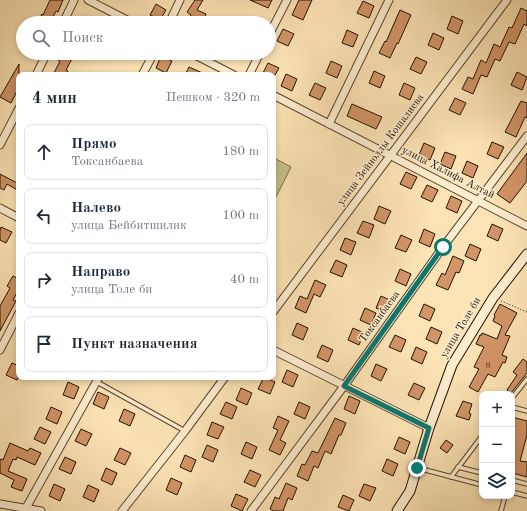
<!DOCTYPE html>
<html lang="ru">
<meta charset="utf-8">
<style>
:root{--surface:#fff;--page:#f2f2f3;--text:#1f2937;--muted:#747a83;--line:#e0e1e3}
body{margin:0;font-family:"Old Standard TT",serif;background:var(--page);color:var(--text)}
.controls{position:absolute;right:12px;bottom:12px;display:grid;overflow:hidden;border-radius:8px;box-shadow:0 2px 6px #0003}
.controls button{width:36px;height:36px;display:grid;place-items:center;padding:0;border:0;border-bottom:1px solid var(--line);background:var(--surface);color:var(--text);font:20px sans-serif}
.stop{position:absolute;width:12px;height:12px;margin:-9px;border:3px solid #0f766e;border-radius:50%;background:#fff}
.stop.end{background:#0f766e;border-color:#fff;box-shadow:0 1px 4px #0008}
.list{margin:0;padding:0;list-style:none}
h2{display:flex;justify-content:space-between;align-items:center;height:52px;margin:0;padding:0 16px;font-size:17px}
h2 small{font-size:13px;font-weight:400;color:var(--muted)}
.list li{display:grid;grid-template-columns:26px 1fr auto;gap:12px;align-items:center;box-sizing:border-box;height:56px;margin:0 8px 8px;padding:0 8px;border:1px solid var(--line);border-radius:8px}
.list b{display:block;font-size:15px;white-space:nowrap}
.list p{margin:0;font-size:13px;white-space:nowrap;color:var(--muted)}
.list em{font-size:13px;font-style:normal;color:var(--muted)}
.icon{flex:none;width:22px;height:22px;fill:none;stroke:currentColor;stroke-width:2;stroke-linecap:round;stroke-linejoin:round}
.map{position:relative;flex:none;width:527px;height:511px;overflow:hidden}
.search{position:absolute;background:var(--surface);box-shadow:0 2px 6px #0003;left:16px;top:16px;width:260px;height:44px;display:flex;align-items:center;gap:10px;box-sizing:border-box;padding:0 14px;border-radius:22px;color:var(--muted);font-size:15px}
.panel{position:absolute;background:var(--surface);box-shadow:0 2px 6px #0003;left:16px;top:72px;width:260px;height:308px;border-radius:8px}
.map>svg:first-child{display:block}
.green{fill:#c7c188;stroke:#746a44}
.building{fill:#d29567;stroke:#221200}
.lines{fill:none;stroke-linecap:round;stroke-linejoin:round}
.lane-casing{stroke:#58462d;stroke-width:5.5}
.street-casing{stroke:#58462d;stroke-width:9}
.secondary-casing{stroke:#221200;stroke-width:11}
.path{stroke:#221200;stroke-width:1;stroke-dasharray:1 2;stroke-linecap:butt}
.lane{stroke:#fdedcf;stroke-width:3.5}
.street{stroke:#fdedcf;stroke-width:7}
.secondary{stroke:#fdedcf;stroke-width:9}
.route{stroke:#0f766e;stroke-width:5}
.labels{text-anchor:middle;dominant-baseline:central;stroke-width:3;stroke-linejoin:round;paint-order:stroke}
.number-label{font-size:9px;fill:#4e331a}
.street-label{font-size:11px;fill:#221200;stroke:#fdedcf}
</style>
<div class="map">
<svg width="527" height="511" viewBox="0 0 527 511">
<rect width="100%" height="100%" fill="#fce3b5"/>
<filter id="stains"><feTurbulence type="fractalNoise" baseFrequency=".005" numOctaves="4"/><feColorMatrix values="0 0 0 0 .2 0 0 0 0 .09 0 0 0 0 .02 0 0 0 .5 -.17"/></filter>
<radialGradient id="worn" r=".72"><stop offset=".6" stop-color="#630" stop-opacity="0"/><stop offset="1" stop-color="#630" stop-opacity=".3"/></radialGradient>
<polygon class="green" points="276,159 291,167 276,197 273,196 273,165"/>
<g class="building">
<polygon points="50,0 63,0 58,12 56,11 50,23 37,23 42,14 43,15"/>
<polygon points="195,0 203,0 197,10 206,14 202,23 188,23 191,15 187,12"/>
<polygon points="250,0 272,0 268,8"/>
<polygon points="299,0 312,0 303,20 292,15"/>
<polygon points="363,1 374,6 369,18 357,13"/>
<polygon points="156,4 166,10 160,20 150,15"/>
<polygon points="521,8 527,11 527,26 524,24 515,44 509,42 500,61 495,59 487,77 481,75 473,94 462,89 468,77 473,79 481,60 486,63 494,44 500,47 509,27 512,28"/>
<polygon points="400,10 411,15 398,44 397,43 390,58 379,53 385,41 386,42"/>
<polygon points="452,16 463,21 458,34 447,29"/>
<polygon points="283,29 294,34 288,46 277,41"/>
<polygon points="347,30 358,35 353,47 342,43"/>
<polygon points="433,33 444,38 439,50 428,45"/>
<polygon points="62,53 70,53 74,55 66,70 68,71 66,75 53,75 60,61 58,60"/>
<polygon points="161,56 172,61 166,73 156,68"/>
<polygon points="416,57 427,62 421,74 410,69"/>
<polygon points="331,61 342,66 337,78 326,73"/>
<polygon points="268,63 279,68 275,75 262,75"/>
<polygon points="19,64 19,87 11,103 0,97"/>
<polygon points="189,67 207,75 185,75"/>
<polygon points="374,71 385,76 380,88 369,83"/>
<polygon points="517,72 527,77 522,90 511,85"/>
<polygon points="286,74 297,79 292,91 281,86"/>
<polygon points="315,83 326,88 320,100 309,95"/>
<polygon points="404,83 415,88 410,100 399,95"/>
<polygon points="455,98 466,103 460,115 449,110"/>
<polygon points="521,101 527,103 527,118 525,117 516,137 505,132"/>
<polygon points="352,104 382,117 376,129 347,116"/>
<polygon points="492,142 504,147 498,159 487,154"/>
<polygon points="424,143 435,148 430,160 419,155"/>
<polygon points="445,152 456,156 451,169 440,164"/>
<polygon points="527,153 527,181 510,203 497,194"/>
<polygon points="467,161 478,166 473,178 462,173"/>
<polygon points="406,172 417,177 411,189 400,184"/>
<polygon points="0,174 19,184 19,191 7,184 4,190 0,188"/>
<polygon points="427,185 438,190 432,202 421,197"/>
<polygon points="451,196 462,201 457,213 446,208"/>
<polygon points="379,206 391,211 385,224 374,219"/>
<polygon points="363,221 374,225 369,238 357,233"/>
<polygon points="492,224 503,229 498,241 487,236"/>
<polygon points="1,227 12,232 6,243 0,240 0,230"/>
<polygon points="424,229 435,234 430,247 419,242"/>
<polygon points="401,235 412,240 406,252 395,248"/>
<polygon points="345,238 356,242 351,255 340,250"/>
<polygon points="470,244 481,249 476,261 465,256"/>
<polygon points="453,256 464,261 459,273 456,272 448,290 436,285 442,273 445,275"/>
<polygon points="336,260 347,265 342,277 330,272"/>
<polygon points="400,269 411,274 406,286 395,281"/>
<polygon points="13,276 19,279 19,289 13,300 16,301 0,331 0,306 10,288 7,286"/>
<polygon points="315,280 326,285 320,297 314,294 306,313 295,308 300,296 307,299"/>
<polygon points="381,296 392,301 387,313 376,308"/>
<polygon points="424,304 435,309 430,321 419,316"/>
<polygon points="500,304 517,313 505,335 510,336 502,355 507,357 505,363 503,362 495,377 488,374 478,392 469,387 479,369 474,367 484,347 476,344 480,335 482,335 482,333 497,339 502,326 493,321 495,316 494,315"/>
<polygon points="365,308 376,313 371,325 360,320"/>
<polygon points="297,323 308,328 303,340 292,335"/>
<polygon points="431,327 442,332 437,344 426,339"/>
<polygon points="353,328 364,333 359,345 348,340"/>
<polygon points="395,335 406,340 401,352 389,347"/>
<polygon points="322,345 333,350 328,362 317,357"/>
<polygon points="416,347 427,352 422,364 411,359"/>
<polygon points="523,359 527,362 527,373 511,393 507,390 517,375 513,372"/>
<polygon points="12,363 19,366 19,376 17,380 6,375"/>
<polygon points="376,364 387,369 381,381 371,376"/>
<polygon points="287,370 298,375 293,387 282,382"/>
<polygon points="264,377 275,382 270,394 258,389"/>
<polygon points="68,382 79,387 74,399 63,395"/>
<polygon points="414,383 425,388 419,400 408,395"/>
<polygon points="241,388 252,393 247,405 236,400"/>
<polygon points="98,392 109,397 104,409 93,404"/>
<polygon points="349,396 360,401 355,414 344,409"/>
<polygon points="463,401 472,404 469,413 471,414 469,420 456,416"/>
<polygon points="226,402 237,407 232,419 220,414"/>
<polygon points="299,402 310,407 305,419 294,414"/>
<polygon points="51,407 62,412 57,424 46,419"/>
<polygon points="124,409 135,414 130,426 119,421"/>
<polygon points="278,416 289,421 280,440 286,443 280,455 269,450 278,430 273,428"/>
<polygon points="512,417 527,421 527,435 520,461 527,462 527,477 512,473"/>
<polygon points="335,418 346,423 341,435 339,435 331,454 325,451 318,468 314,466 308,481 297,476 302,464 305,465 312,451 318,453"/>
<polygon points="212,422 224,427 218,439 207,435"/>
<polygon points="40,427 51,432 45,444 34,439"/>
<polygon points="81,429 92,434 86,446 75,441"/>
<polygon points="399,437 410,442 405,454 394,449"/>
<polygon points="446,440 453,445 447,453 440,448"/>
<polygon points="246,442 257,447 252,459 241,454"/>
<polygon points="10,443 28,451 30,448 41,453 35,465 17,457 16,460 13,459 8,471 27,479 22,491 11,487 14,480 0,473 0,459 3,460"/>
<polygon points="207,445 218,450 213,462 202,457"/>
<polygon points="120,448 131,453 125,465 114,460"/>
<polygon points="185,455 196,460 191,472 180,467"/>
<polygon points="65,457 76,462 71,474 59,469"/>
<polygon points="387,459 398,464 393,476 382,471"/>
<polygon points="106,468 117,473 112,485 101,480"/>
<polygon points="250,470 261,475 255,487 244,482"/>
<polygon points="171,478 182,483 177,495 166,490"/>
<polygon points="286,483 297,488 292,500 288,498 283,511 274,511 270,509 275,497 279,499"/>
<polygon points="54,484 65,489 60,501 49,496"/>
<polygon points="364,484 376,488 370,501 359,496"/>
<polygon points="88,485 99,490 94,502 83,497"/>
<polygon points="236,494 248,499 242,511 231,506"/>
<polygon points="343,495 354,500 349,511 338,507"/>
</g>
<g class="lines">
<g class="lane-casing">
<g id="lane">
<polyline points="97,382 185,431"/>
<polyline points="512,398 527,379"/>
<polyline points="512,407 527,411"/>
<polyline points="458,467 482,473"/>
<polyline points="418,468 482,485"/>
<polyline points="451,477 482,436"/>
<polyline points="512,480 527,484"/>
<polyline points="512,492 527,496"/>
<polyline points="501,511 505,496"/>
</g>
</g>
<g class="street-casing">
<g id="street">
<polyline points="88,0 133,23"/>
<polyline points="63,23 74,0"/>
<polyline points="169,23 180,0"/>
<polyline points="269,35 287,0"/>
<polyline points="191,53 234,75"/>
<polyline points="36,75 47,53"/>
<polyline points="142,75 154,53"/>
<polyline points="249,75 260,53"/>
<polyline points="273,95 527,226"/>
<polyline points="329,124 389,0"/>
<polyline points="0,145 19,108"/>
<polyline points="0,208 19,218"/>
<polyline points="273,312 507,0"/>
<polyline points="0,350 19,313"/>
<polyline points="273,350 429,428"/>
<polyline points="0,504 41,511"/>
<polyline points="26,508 99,377"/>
<polyline points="122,511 185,431 225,377"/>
<polyline points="251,511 344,386 443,247 527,136"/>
</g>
</g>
<g class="secondary-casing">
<polyline id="secondary" points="397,511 410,491 429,428 452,365 493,298 527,254"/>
</g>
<polyline class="path" points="501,301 527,312"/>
<use href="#lane" class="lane"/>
<use href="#street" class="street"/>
<use href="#secondary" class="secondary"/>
</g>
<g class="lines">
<polyline class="route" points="417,468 429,428 344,386 443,247"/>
</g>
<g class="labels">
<g class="number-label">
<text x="488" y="365">8</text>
</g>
<g class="street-label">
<text transform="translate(381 150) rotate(-53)">улица Зейноллы Кошалиева</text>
<text transform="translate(448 173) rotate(27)">улица Халифа Алтай</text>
<text transform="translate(380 317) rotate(-54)">Токсанбаева</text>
<text transform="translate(461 328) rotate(-59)">улица Толе би</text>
</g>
</g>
<rect width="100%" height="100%" filter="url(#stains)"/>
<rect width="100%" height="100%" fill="url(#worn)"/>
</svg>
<div class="controls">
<button>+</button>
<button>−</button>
<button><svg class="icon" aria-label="layers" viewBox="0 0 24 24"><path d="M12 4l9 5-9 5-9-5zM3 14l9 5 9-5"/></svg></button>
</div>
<div class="stop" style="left:443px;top:247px"></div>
<div class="stop end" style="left:417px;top:468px"></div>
<div class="search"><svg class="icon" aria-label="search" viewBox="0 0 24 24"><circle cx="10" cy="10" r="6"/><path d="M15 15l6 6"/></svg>Поиск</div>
<section class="panel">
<h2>4 мин<small>Пешком · 320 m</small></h2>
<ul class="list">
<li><svg class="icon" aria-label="ahead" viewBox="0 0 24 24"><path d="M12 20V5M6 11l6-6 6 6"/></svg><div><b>Прямо</b><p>Токсанбаева</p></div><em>180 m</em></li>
<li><svg class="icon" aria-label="left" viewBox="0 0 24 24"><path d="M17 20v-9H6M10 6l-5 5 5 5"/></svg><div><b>Налево</b><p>улица Бейбитшилик</p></div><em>100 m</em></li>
<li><svg class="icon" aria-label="right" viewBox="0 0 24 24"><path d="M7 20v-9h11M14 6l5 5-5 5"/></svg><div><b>Направо</b><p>улица Толе би</p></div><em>40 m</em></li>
<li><svg class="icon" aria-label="arrive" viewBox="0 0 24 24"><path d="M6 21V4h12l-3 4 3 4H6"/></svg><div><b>Пункт назначения</b></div></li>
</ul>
</section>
</div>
